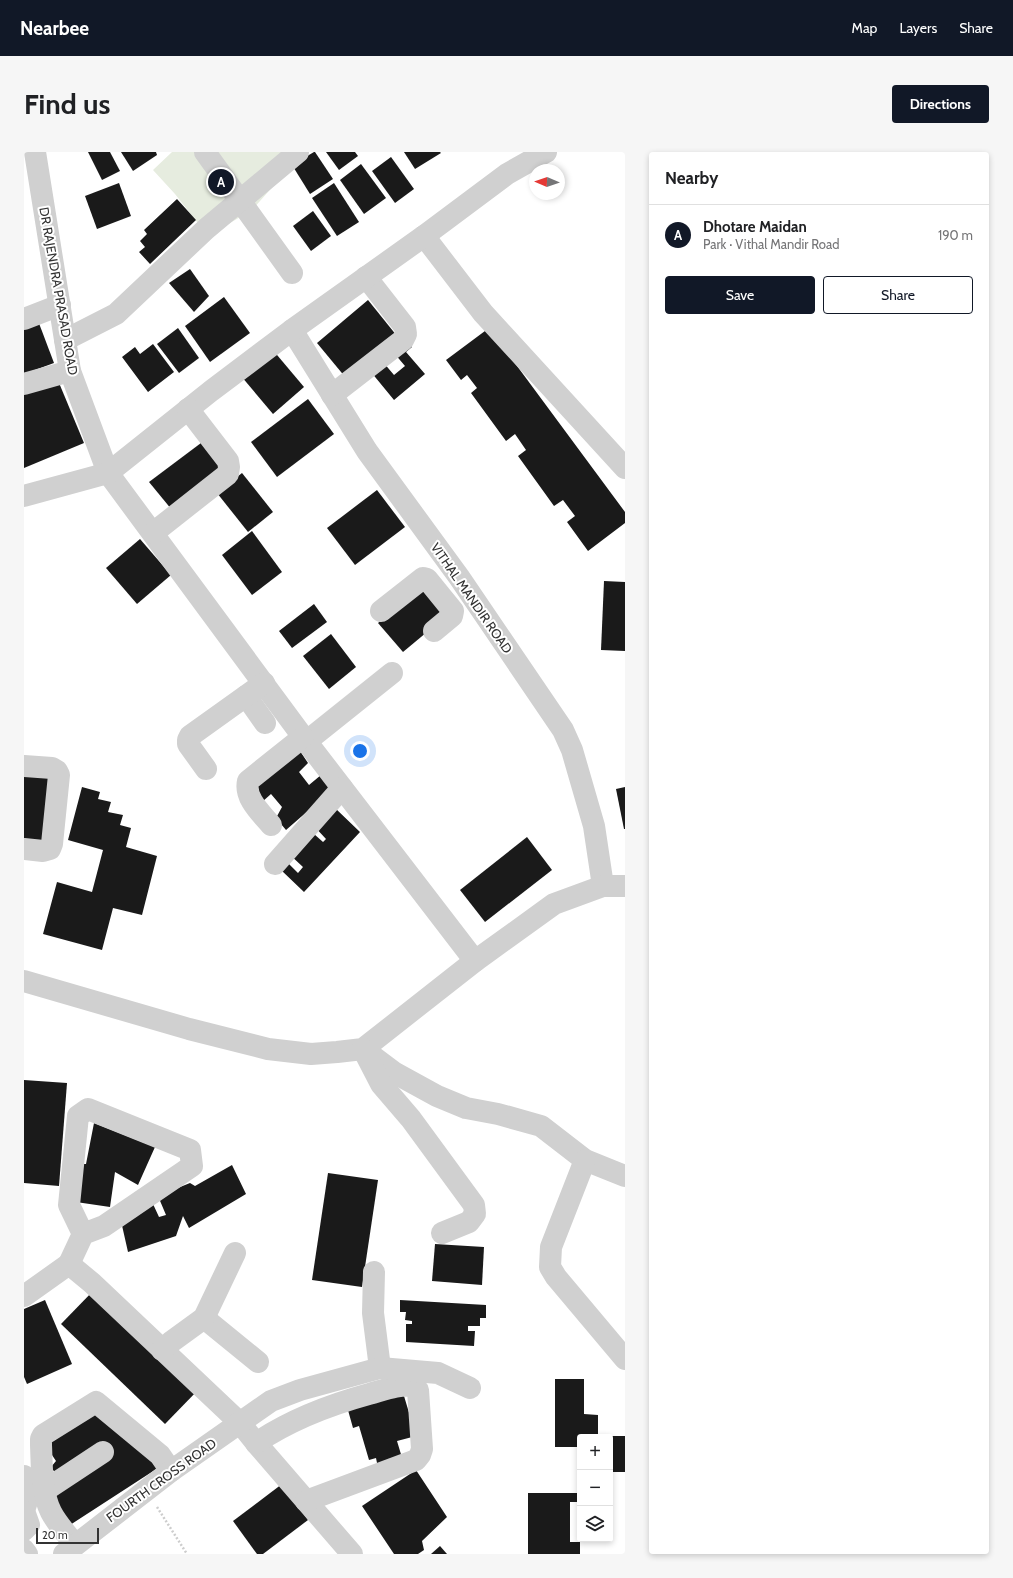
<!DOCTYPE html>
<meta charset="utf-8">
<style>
:root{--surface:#fff;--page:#f6f6f6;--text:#202124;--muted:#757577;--line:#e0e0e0;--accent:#111827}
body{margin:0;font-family:Cabin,sans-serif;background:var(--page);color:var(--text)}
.controls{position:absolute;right:12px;bottom:12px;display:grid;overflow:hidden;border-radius:4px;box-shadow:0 2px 6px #0003}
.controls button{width:36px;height:36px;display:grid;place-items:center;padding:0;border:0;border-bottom:1px solid var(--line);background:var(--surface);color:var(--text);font:20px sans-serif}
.compass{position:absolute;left:505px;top:12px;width:36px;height:36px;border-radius:50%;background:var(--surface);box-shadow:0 2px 6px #0003;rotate:272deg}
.scale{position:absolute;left:12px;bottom:10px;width:63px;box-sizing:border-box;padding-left:4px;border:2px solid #333;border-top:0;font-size:11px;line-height:14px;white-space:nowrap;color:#333;-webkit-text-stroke:3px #fff;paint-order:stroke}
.you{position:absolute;left:336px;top:599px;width:14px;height:14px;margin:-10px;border:3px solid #fff;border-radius:50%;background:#1a73e8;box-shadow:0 0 0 6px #1a73e833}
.badge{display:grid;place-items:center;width:26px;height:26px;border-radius:50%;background:var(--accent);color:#fff;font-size:13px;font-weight:700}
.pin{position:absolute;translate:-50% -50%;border:2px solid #fff;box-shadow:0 1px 4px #0006}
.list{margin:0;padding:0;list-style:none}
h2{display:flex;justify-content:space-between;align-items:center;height:52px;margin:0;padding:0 16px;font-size:17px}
h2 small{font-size:13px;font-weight:400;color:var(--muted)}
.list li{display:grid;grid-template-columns:26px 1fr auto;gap:12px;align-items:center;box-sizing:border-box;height:60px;padding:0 16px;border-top:1px solid var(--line)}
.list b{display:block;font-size:15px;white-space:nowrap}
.list p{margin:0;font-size:13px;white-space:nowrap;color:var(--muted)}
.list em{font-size:13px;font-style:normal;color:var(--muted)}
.actions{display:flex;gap:8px;padding:12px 16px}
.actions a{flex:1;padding:9px 0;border:1px solid var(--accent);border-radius:4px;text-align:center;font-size:14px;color:var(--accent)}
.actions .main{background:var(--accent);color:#fff}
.icon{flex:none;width:22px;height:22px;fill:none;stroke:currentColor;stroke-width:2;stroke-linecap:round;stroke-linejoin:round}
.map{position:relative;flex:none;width:601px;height:1402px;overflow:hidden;border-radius:4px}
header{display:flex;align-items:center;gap:24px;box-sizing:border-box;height:56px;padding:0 20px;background:var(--accent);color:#fff}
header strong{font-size:19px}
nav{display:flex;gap:22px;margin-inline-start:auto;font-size:14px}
.intro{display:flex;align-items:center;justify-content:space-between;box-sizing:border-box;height:96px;padding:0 24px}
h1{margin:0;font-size:28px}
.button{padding:10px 18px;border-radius:4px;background:var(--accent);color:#fff;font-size:14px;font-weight:700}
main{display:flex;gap:24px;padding:0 24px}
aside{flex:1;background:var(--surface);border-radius:4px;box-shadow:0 2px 6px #0003}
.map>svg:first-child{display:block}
.green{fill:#e6ecdf}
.building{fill:#1a1a1a}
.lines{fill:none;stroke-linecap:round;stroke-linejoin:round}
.path{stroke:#cdcdcd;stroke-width:2.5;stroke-dasharray:2 2;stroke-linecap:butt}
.minor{stroke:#d0d0d0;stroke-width:22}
.labels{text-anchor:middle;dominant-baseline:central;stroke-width:4;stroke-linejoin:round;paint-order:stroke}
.street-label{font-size:13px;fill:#333;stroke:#fff}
</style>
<header>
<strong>Nearbee</strong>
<nav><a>Map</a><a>Layers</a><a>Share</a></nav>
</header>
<div class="intro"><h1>Find us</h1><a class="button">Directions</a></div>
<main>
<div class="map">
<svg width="601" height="1402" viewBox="0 0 601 1402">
<rect width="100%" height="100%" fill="#fff"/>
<polygon class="green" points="148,0 257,0 268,13 228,58 184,84 151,42 129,18"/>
<g class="building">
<polygon points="64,0 86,0 96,19 78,28"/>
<polygon points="97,0 132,0 133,3 109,19"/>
<polygon points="290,0 291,0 309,27 286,42 268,13"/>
<polygon points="302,0 331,0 334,4 315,18"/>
<polygon points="380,0 416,0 417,1 391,17"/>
<polygon points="367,5 390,37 371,51 348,19"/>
<polygon points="337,12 362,46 340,62 316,28"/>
<polygon points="95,31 107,64 73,77 61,44"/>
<polygon points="310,31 335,70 313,84 288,46"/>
<polygon points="153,47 172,68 126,112 115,100 121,95 116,89 123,82 120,78"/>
<polygon points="289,59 307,84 287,99 269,74"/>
<polygon points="166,117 185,144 170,160 145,131"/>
<polygon points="200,145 226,181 186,210 161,174"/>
<polygon points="344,148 373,184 322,226 293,191"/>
<polygon points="13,166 30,211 0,222 0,171"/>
<polygon points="154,176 175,206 155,221 133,192"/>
<polygon points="465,176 601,360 601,371 564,399 543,370 551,364 539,348 530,354 494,304 502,298 491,282 482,289 447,241 453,236 443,223 437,228 422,208"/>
<polygon points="383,189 388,195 382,200 401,222 370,248 347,220 359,210 370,223 381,214 370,201"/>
<polygon points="129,192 150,220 124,240 98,205 111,195 116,202"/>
<polygon points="248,197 280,235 249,262 217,224"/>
<polygon points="33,226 60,291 0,316 0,240"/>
<polygon points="284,247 310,282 253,325 227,290"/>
<polygon points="181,288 203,315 148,358 125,330"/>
<polygon points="218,321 249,360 224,380 193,341"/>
<polygon points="353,338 381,375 331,413 303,376"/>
<polygon points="228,379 258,420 228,443 198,403"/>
<polygon points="116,387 147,423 113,452 82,416"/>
<polygon points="580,429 601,430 601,499 577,498"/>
<polygon points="402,431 427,460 379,500 354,471"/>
<polygon points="290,452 303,470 268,496 255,479"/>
<polygon points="307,482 332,515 305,537 279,504"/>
<polygon points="274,596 284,611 275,620 285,633 297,623 309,637 262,678 252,666 258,655 247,642 238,650 226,634"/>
<polygon points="0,621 30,624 25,693 0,691"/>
<polygon points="58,635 76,640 74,647 87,650 84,660 99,663 96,673 107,676 102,695 133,704 118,763 89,756 78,798 19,782 33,730 68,740 79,698 44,688"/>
<polygon points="601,635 601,677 600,677 592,637"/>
<polygon points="311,656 336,680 280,740 257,718 263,710 274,721 279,715 264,701 290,682 299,690 302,687 289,673"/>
<polygon points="503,685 528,718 461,770 436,738"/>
<polygon points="0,928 43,931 35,1034 0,1031"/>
<polygon points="70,971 131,995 114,1033 91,1020 86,1055 52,1050 58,1012 62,1012"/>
<polygon points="208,1013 222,1042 165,1076 159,1064 152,1084 104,1100 97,1069 129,1052 135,1065 142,1063 134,1044 166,1031 171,1034"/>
<polygon points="304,1021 354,1028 338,1135 288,1128"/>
<polygon points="411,1092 460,1095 458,1133 408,1129"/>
<polygon points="71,1137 175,1237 141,1272 37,1172"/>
<polygon points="21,1148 48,1212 3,1232 0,1225 0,1157"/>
<polygon points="376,1148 462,1153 462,1166 456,1166 456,1174 444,1174 444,1179 451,1179 450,1194 382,1190 382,1172 388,1172 388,1169 381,1168 382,1160 376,1160"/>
<polygon points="531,1227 560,1227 560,1262 574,1263 574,1285 556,1285 556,1295 531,1295"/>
<polygon points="377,1234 392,1284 373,1289 379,1309 354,1316 352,1306 345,1308 335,1274 329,1276 322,1251"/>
<polygon points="72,1252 137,1314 46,1373 27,1343 34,1325 27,1315 32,1309 18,1288"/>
<rect x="586" y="1284" width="15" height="36"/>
<polygon points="392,1318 423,1365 398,1389 400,1398 394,1402 370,1402 338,1354"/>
<polygon points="258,1332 284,1368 239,1402 233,1402 209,1369"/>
<polygon points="504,1341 556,1341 556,1350 546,1350 546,1390 556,1390 556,1402 504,1402"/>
<polygon points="416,1394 423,1402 407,1402"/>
</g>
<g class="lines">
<polyline class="path" points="133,1355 163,1402"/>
<g class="minor">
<polyline points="11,0 46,219 84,321 279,585 451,809"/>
<polyline points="181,0 268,121"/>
<polyline points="400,84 459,161 601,316"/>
<polyline points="0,167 36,153"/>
<polyline points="268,178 343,299 435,425 539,578 548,598 570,674 579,734"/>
<polyline points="41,188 92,162 182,77 274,0"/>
<polyline points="0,232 46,219"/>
<polyline points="308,243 379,188 382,182 381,175 342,125"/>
<polyline points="0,344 84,321 187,239 268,178 400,84 483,22 522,0"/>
<polyline points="129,381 204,322 205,315 204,309 164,257"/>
<polyline points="357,459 399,426 403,427 429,459 428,464 410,479"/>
<polyline points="222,544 241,571"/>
<polyline points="283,589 368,521"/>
<polyline points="0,614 28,616 33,619 35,623 28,692 26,697 19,699 0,697"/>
<polyline points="182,617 164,592 164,588 166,584 240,531"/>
<path d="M 247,673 C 237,661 220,646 224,629 L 279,585"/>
<polyline points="251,712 318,636"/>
<polyline points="0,829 165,877 244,897 287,902 313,900 339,897 451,809 530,752 579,734 601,734"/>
<polyline points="339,897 371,921 413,944 442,956 474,962 517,974 561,1008 601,1024"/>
<polyline points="341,901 357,932 387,967 450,1053 451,1062 445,1070 418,1081"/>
<polyline points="561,1008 527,1095 526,1115 532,1125 601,1207"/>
<polyline points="45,1112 59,1082 45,1053 54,964 64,957 166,998 168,1014 80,1074 59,1082"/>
<polyline points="350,1120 349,1161 356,1216"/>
<polyline points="0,1144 45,1112 68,1131 216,1271 232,1291 328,1402"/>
<polyline points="180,1166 234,1210"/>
<polyline points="138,1198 147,1190 180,1166 211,1101"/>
<path d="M 232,1291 C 266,1268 305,1253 345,1242 C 360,1238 374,1232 390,1234 L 394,1238 L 398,1297 L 396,1303 L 392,1308 L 282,1349"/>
<path d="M 0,1324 C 8,1337 5,1345 0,1358"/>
<polyline points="20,1339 79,1300"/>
<polyline points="0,1359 5,1373 0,1378"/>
<path d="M 51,1393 C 43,1382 33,1372 27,1360 C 17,1340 18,1315 17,1293 L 17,1287 L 19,1283 L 72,1250 L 136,1303 L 147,1319"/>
<polyline points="0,1398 3,1402"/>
<polyline points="40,1402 147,1319 247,1249 276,1238 356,1216 414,1221 446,1236"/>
</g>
</g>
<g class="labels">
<g class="street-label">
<text transform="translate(35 139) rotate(80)">DR RAJENDRA PRASAD ROAD</text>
<text transform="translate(448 446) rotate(55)">VITHAL MANDIR ROAD</text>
<text transform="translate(137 1328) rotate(-36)">FOURTH CROSS ROAD</text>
</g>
</g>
</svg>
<div class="controls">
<button>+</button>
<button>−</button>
<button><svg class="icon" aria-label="layers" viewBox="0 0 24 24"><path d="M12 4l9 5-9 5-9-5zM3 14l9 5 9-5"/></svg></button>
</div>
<svg class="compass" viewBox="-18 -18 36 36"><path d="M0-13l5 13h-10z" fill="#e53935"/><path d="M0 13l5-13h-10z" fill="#757577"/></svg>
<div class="scale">20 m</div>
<div class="you"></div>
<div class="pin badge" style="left:197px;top:30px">A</div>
</div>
<aside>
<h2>Nearby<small></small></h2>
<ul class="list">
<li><span class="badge">A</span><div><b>Dhotare Maidan</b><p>Park · Vithal Mandir Road</p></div><em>190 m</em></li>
</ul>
<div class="actions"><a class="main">Save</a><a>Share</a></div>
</aside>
</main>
